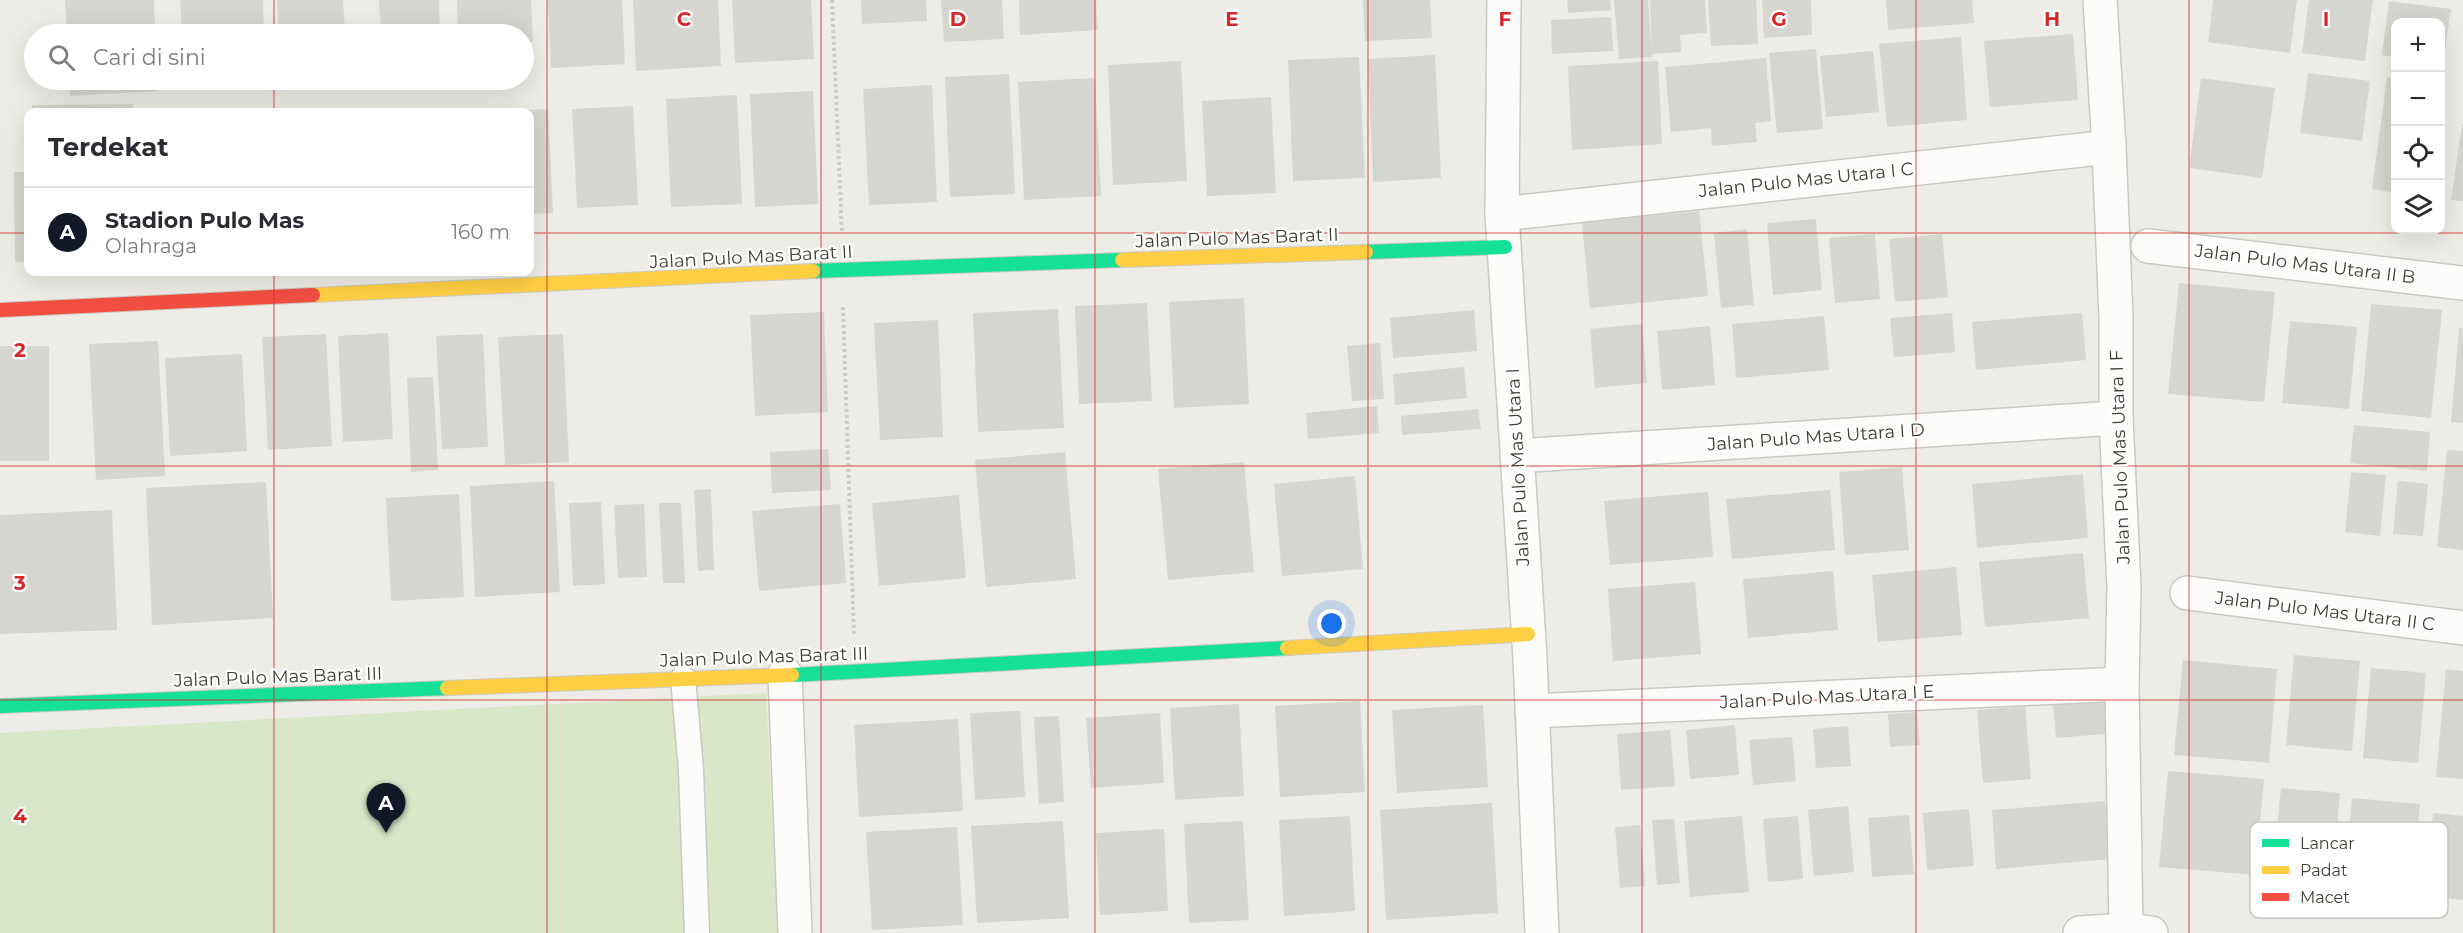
<!DOCTYPE html>
<html lang="id">
<meta charset="utf-8">
<style>
:root{--surface:#fff;--page:#f2f2f3;--text:#2b2b33;--muted:#7c7c81;--line:#e1e1e2;--accent:#111827}
body{margin:0;font-family:Montserrat,sans-serif;background:var(--page);color:var(--text)}
.controls{position:absolute;right:18px;top:18px;display:grid;overflow:hidden;border-radius:12px;box-shadow:0 6px 24px #0002}
.controls button{width:54px;height:54px;display:grid;place-items:center;padding:0;border:0;border-bottom:2px solid var(--line);background:var(--surface);color:var(--text);font:30px sans-serif}
.you{position:absolute;left:1332px;top:624px;width:21px;height:21px;margin:-15px;border:4px solid #fff;border-radius:50%;background:#1a73e8;box-shadow:0 0 0 9px #1a73e833}
.badge{display:grid;place-items:center;width:39px;height:39px;border-radius:50%;background:var(--accent);color:#fff;font-size:20px;font-weight:700}
.pin{position:absolute;translate:-50% -50px;filter:drop-shadow(0 2px 3px #0008)}
.pin::after{content:'';position:absolute;top:32px;width:21px;height:18px;background:inherit;clip-path:polygon(0 0,100% 0,50% 100%)}
.list{margin:0;padding:0;list-style:none}
h2{display:flex;justify-content:space-between;align-items:center;height:78px;margin:0;padding:0 24px;font-size:26px}
h2 small{font-size:20px;font-weight:400;color:var(--muted)}
.list li{display:grid;grid-template-columns:39px 1fr auto;gap:18px;align-items:center;box-sizing:border-box;height:90px;padding:0 24px;border-top:2px solid var(--line)}
.list b{display:block;font-size:22px;white-space:nowrap}
.list p{margin:0;font-size:20px;white-space:nowrap;color:var(--muted)}
.list em{font-size:20px;font-style:normal;color:var(--muted)}
.icon{flex:none;width:33px;height:33px;fill:none;stroke:currentColor;stroke-width:2;stroke-linecap:round;stroke-linejoin:round}
.map{position:relative;flex:none;width:2463px;height:933px;overflow:hidden}
.search{position:absolute;background:var(--surface);box-shadow:0 6px 24px #0002;left:24px;top:24px;width:510px;height:66px;display:flex;align-items:center;gap:15px;box-sizing:border-box;padding:0 21px;border-radius:33px;color:var(--muted);font-size:22px}
.panel{position:absolute;background:var(--surface);box-shadow:0 6px 24px #0002;left:24px;top:108px;width:510px;height:168px;border-radius:12px}
.map>svg:first-child{display:block}
.green{fill:#d8e7c7}
.building{fill:#d6d5cf}
.lines{fill:none;stroke-linecap:round;stroke-linejoin:round}
.lane-casing{stroke:#c9c8c2;stroke-width:27}
.street-casing{stroke:#c9c8c2;stroke-width:36}
.fast-casing{stroke:#ccc9be;stroke-width:16}
.slow-casing{stroke:#ccc9be;stroke-width:16}
.jam-casing{stroke:#ccc9be;stroke-width:16}
.path{stroke:#cbcac6;stroke-width:4;stroke-dasharray:3 3;stroke-linecap:butt}
.lane{stroke:#fcfcfb;stroke-width:24}
.street{stroke:#fcfcfb;stroke-width:33}
.fast{stroke:#16e098;stroke-width:14}
.slow{stroke:#ffcf43;stroke-width:14}
.jam{stroke:#f24e42;stroke-width:14}
.grid{fill:none;stroke:#d62828;stroke-width:1.5;stroke-opacity:0.55}
.labels{text-anchor:middle;dominant-baseline:central;stroke-width:4.5;stroke-linejoin:round;paint-order:stroke}
.street-label{font-size:18px;fill:#423e34;stroke:#fff}
.key{fill:#fff;stroke:#c6c5c2;stroke-width:1.5}
.key-label{font-size:16px;fill:#423e34}
.grid-label{font-size:20px;text-anchor:middle;font-weight:bold;fill:#d62828;stroke:#fff;stroke-width:4.5;stroke-linejoin:round;paint-order:stroke}
</style>
<div class="map">
<svg width="2463" height="933" viewBox="0 0 2463 933">
<rect width="100%" height="100%" fill="#edece6"/>
<polygon class="green" points="766,693 778,933 0,933 0,733"/>
<g class="building">
<polygon points="65,0 154,0 155,34 67,34"/>
<polygon points="180,0 263,0 264,34 182,34"/>
<polygon points="277,0 343,0 345,34 279,34"/>
<polygon points="379,0 439,0 440,34 381,34"/>
<polygon points="457,0 531,0 533,42 524,43 524,34 458,34"/>
<polygon points="548,0 622,0 625,64 551,68"/>
<polygon points="633,0 718,0 721,66 636,71"/>
<polygon points="732,0 811,0 814,59 735,63"/>
<polygon points="861,0 926,0 927,21 862,24"/>
<polygon points="941,0 1002,0 1004,39 944,42"/>
<polygon points="1019,0 1096,0 1098,30 1020,35"/>
<polygon points="1363,0 1430,0 1432,38 1365,41"/>
<polygon points="1567,0 1610,0 1611,10 1568,13"/>
<polygon points="1614,0 1648,0 1652,51 1650,0 1705,0 1707,33 1680,35 1681,52 1652,54 1652,57 1619,59"/>
<polygon points="1708,0 1756,0 1758,44 1711,46"/>
<polygon points="1762,0 1811,0 1812,35 1764,38"/>
<polygon points="1886,0 1972,0 1974,23 1888,30"/>
<polygon points="2213,0 2297,0 2290,53 2208,42"/>
<polygon points="2309,0 2373,0 2365,61 2302,53"/>
<polygon points="2389,1 2451,9 2443,63 2440,63 2440,22 2396,22 2396,57 2382,55"/>
<polygon points="1611,17 1613,51 1552,54 1551,20"/>
<polygon points="2073,34 2078,100 1990,107 1984,41"/>
<polygon points="1961,37 1967,120 1887,127 1879,44"/>
<polygon points="1816,49 1823,129 1777,133 1769,53"/>
<polygon points="1873,51 1879,112 1826,117 1820,56"/>
<polygon points="1435,55 1441,178 1373,182 1368,59"/>
<polygon points="1359,57 1365,178 1293,181 1288,60"/>
<polygon points="1766,58 1771,121 1755,123 1757,142 1712,146 1711,128 1671,132 1665,67"/>
<polygon points="1181,61 1187,181 1113,185 1108,65"/>
<polygon points="1658,61 1662,144 1572,150 1568,66"/>
<polygon points="2308,73 2370,81 2362,141 2300,133"/>
<polygon points="1009,74 1015,194 950,197 945,77"/>
<polygon points="2387,77 2396,78 2396,193 2372,189"/>
<polygon points="1095,78 1101,196 1024,200 1018,82"/>
<polygon points="2201,78 2275,88 2262,178 2189,168"/>
<polygon points="69,80 158,80 158,91 70,96"/>
<polygon points="184,80 249,80 249,81 184,85"/>
<polygon points="932,85 937,202 869,205 863,89"/>
<polygon points="813,91 818,204 755,207 750,94"/>
<polygon points="737,95 742,204 671,207 666,99"/>
<polygon points="1271,97 1276,193 1207,196 1202,101"/>
<polygon points="133,104 133,112 32,112 32,105"/>
<polygon points="633,106 638,205 577,208 572,109"/>
<polygon points="548,109 553,213 530,214 530,112 507,112 507,111"/>
<polygon points="2462,124 2463,124 2463,201 2451,200"/>
<polygon points="14,172 28,172 28,261 15,262"/>
<polygon points="1699,211 1708,296 1590,308 1582,223"/>
<polygon points="1816,219 1822,290 1773,295 1767,223"/>
<polygon points="1747,229 1754,305 1721,308 1714,233"/>
<polygon points="1875,234 1880,299 1835,303 1829,238"/>
<polygon points="1942,234 1948,297 1895,302 1889,239"/>
<polygon points="2179,283 2275,292 2264,402 2168,394"/>
<polygon points="1244,298 1249,404 1174,408 1169,302"/>
<polygon points="1147,303 1152,401 1079,404 1075,306"/>
<polygon points="2371,304 2442,310 2431,418 2361,411"/>
<polygon points="1058,309 1064,428 978,432 973,313"/>
<polygon points="1474,310 1477,351 1393,358 1390,318"/>
<polygon points="824,312 828,412 755,416 750,315"/>
<polygon points="1952,313 1955,352 1894,357 1890,318"/>
<polygon points="2082,313 2086,360 1976,370 1972,322"/>
<polygon points="1824,316 1829,370 1736,378 1732,324"/>
<polygon points="938,320 943,437 880,440 874,323"/>
<polygon points="2290,321 2357,327 2349,409 2282,403"/>
<polygon points="1642,324 1647,383 1595,388 1590,329"/>
<polygon points="1710,326 1715,385 1662,390 1657,331"/>
<polygon points="2459,328 2463,328 2463,423 2451,422"/>
<polygon points="388,333 393,439 343,442 338,336"/>
<polygon points="326,334 332,446 268,450 262,337"/>
<polygon points="483,334 488,447 442,449 436,336"/>
<polygon points="563,334 569,462 505,465 498,337"/>
<polygon points="158,341 165,476 96,480 89,344"/>
<polygon points="1380,343 1384,399 1352,401 1347,346"/>
<rect x="0" y="346" width="49" height="115"/>
<polygon points="242,354 247,451 170,456 165,358"/>
<polygon points="1464,367 1467,398 1395,405 1393,374"/>
<polygon points="433,377 438,470 411,472 407,378"/>
<polygon points="1377,406 1379,433 1308,439 1306,413"/>
<polygon points="1478,409 1481,429 1402,435 1401,416"/>
<polygon points="2354,425 2430,432 2427,471 2350,463"/>
<polygon points="828,449 831,490 772,493 770,452"/>
<polygon points="2447,450 2463,451 2463,550 2437,547"/>
<polygon points="1065,452 1076,579 986,587 975,460"/>
<polygon points="1244,462 1254,572 1168,580 1158,469"/>
<polygon points="1902,467 1909,550 1845,555 1839,472"/>
<polygon points="2351,472 2386,475 2380,536 2345,532"/>
<polygon points="2083,474 2088,538 1977,548 1972,484"/>
<polygon points="1355,476 1363,569 1282,576 1274,484"/>
<polygon points="554,481 560,592 475,597 470,486"/>
<polygon points="2398,481 2428,484 2423,536 2393,534"/>
<polygon points="266,482 273,618 152,625 146,488"/>
<polygon points="711,489 714,570 698,571 694,490"/>
<polygon points="1830,490 1835,550 1732,559 1726,499"/>
<polygon points="1708,492 1713,557 1610,565 1604,501"/>
<polygon points="459,494 464,597 391,601 386,498"/>
<polygon points="959,495 966,578 879,586 872,503"/>
<polygon points="601,502 605,584 573,586 569,503"/>
<polygon points="659,503 681,503 685,583 663,583"/>
<polygon points="644,504 647,577 618,578 614,505"/>
<polygon points="840,504 846,583 759,591 752,511"/>
<polygon points="112,510 117,630 0,634 0,515"/>
<polygon points="2083,553 2089,618 1985,627 1979,562"/>
<polygon points="1956,567 1962,635 1878,642 1872,575"/>
<polygon points="1833,571 1838,630 1748,638 1743,579"/>
<polygon points="1695,582 1701,654 1613,661 1608,589"/>
<polygon points="2294,655 2360,661 2352,751 2286,745"/>
<polygon points="2183,660 2277,669 2269,763 2174,755"/>
<polygon points="2371,668 2426,673 2418,763 2363,758"/>
<polygon points="2446,669 2463,671 2463,779 2436,777"/>
<polygon points="2113,697 2116,733 2056,738 2053,702"/>
<polygon points="1360,701 1365,792 1280,797 1275,706"/>
<polygon points="1239,704 1244,796 1175,800 1170,708"/>
<polygon points="1483,705 1488,787 1397,793 1392,710"/>
<polygon points="2025,706 2031,779 1983,783 1977,710"/>
<polygon points="1020,711 1025,797 975,800 970,713"/>
<polygon points="1917,712 1920,745 1890,747 1888,714"/>
<polygon points="1160,713 1164,783 1091,788 1086,718"/>
<polygon points="1059,716 1064,802 1039,804 1034,717"/>
<polygon points="958,719 963,811 859,817 854,725"/>
<polygon points="1735,725 1739,775 1690,779 1686,730"/>
<polygon points="1848,726 1851,766 1816,768 1813,729"/>
<polygon points="1670,730 1675,786 1621,790 1617,734"/>
<polygon points="1792,737 1796,781 1753,785 1749,740"/>
<polygon points="2168,771 2264,779 2255,875 2159,867"/>
<polygon points="2281,788 2340,793 2330,904 2270,899"/>
<polygon points="2352,798 2420,804 2410,907 2343,901"/>
<polygon points="2105,801 2110,859 1996,869 1992,810"/>
<polygon points="1492,803 1498,913 1386,920 1380,810"/>
<polygon points="1848,806 1854,872 1814,876 1808,810"/>
<polygon points="1969,809 1974,866 1927,870 1923,813"/>
<polygon points="2433,813 2463,816 2463,900 2425,896"/>
<polygon points="1909,815 1914,874 1872,877 1868,818"/>
<polygon points="1350,816 1355,911 1284,916 1279,820"/>
<polygon points="1742,816 1749,892 1690,897 1684,821"/>
<polygon points="1798,816 1803,879 1768,882 1763,819"/>
<polygon points="1674,819 1680,883 1657,885 1652,820"/>
<polygon points="1063,821 1069,918 977,923 971,826"/>
<polygon points="1243,821 1249,920 1189,923 1184,824"/>
<polygon points="1640,825 1645,886 1620,888 1615,827"/>
<polygon points="957,827 963,925 872,930 866,832"/>
<polygon points="1164,829 1168,911 1100,915 1096,833"/>
</g>
<g class="lines">
<g class="lane-casing">
<polyline id="lane" points="683,678 691,770 697,933"/>
</g>
<g class="street-casing">
<g id="street">
<polyline points="1504,0 1502,214 1530,658 1542,933"/>
<polyline points="2100,0 2109,147 2116,318 2116,418 2124,587 2122,684 2126,930"/>
<polyline points="1502,214 2109,147"/>
<polyline points="2148,246 2463,283"/>
<polyline points="1517,456 2116,418"/>
<polyline points="2187,593 2463,628"/>
<polyline points="785,674 795,933"/>
<polyline points="1532,711 2122,684"/>
<polyline points="2080,933 2126,930 2151,933"/>
</g>
</g>
<g class="fast-casing">
<g id="fast">
<polyline points="1366,252 1505,247"/>
<polyline points="813,271 1122,260"/>
<polyline points="792,675 1287,648"/>
<polyline points="0,706 447,688"/>
</g>
</g>
<g class="slow-casing">
<g id="slow">
<polyline points="1122,260 1366,252"/>
<polyline points="313,295 813,271"/>
<polyline points="1287,648 1528,634"/>
<polyline points="447,688 792,675"/>
</g>
</g>
<g class="jam-casing">
<polyline id="jam" points="0,310 313,295"/>
</g>
<g class="path">
<polyline points="832,0 842,233"/>
<polyline points="843,307 854,635"/>
</g>
<use href="#lane" class="lane"/>
<use href="#street" class="street"/>
<use href="#fast" class="fast"/>
<use href="#slow" class="slow"/>
<use href="#jam" class="jam"/>
</g>
<path class="grid" d="M 274,0 L 274,34M 547,0 L 547,933M 821,0 L 821,933M 1095,0 L 1095,933M 1368,0 L 1368,933M 1642,0 L 1642,933M 1916,0 L 1916,933M 2189,0 L 2189,933M 274,80 L 274,112M 0,233 L 28,233M 530,233 L 2463,233M 274,272 L 274,933M 0,466 L 2463,466M 0,700 L 2463,700"/>
<g class="labels">
<g class="street-label">
<text transform="translate(1806 180) rotate(-6)">Jalan Pulo Mas Utara I C</text>
<text transform="translate(1237 238) rotate(-2)">Jalan Pulo Mas Barat II</text>
<text transform="translate(751 257) rotate(-3)">Jalan Pulo Mas Barat II</text>
<text transform="translate(2305 264) rotate(7)">Jalan Pulo Mas Utara II B</text>
<text transform="translate(1816 437) rotate(-4)">Jalan Pulo Mas Utara I D</text>
<text transform="translate(2120 457) rotate(-92)">Jalan Pulo Mas Utara I F</text>
<text transform="translate(1518 467) rotate(-93)">Jalan Pulo Mas Utara I</text>
<text transform="translate(2325 611) rotate(7)">Jalan Pulo Mas Utara II C</text>
<text transform="translate(764 657) rotate(-2)">Jalan Pulo Mas Barat III</text>
<text transform="translate(278 677) rotate(-2)">Jalan Pulo Mas Barat III</text>
<text transform="translate(1827 697) rotate(-3)">Jalan Pulo Mas Utara I E</text>
</g>
</g>
<rect x="2250" y="822" width="198" height="96" rx="9" class="key"/>
<rect x="2262" y="839" width="27" height="8" fill="#16e098"/>
<rect x="2262" y="866" width="27" height="8" fill="#ffcf43"/>
<rect x="2262" y="893" width="27" height="8" fill="#f24e42"/>
<g class="key-label">
<text x="2300" y="849">Lancar</text>
<text x="2300" y="876">Padat</text>
<text x="2300" y="903">Macet</text>
</g>
<g class="grid-label">
<text x="684" y="26">C</text>
<text x="958" y="26">D</text>
<text x="1232" y="26">E</text>
<text x="1505" y="26">F</text>
<text x="1779" y="26">G</text>
<text x="2052" y="26">H</text>
<text x="2326" y="26">I</text>
<text x="20" y="357">2</text>
<text x="20" y="590">3</text>
<text x="20" y="823">4</text>
</g>
</svg>
<div class="controls">
<button>+</button>
<button>−</button>
<button><svg class="icon" aria-label="locate" viewBox="0 0 24 24"><circle cx="12" cy="12" r="6"/><path d="M12 2v4M12 18v4M2 12h4M18 12h4"/></svg></button>
<button><svg class="icon" aria-label="layers" viewBox="0 0 24 24"><path d="M12 4l9 5-9 5-9-5zM3 14l9 5 9-5"/></svg></button>
</div>
<div class="you"></div>
<div class="pin badge" style="left:386px;top:833px">A</div>
<div class="search"><svg class="icon" aria-label="search" viewBox="0 0 24 24"><circle cx="10" cy="10" r="6"/><path d="M15 15l6 6"/></svg>Cari di sini</div>
<section class="panel">
<h2>Terdekat<small></small></h2>
<ul class="list">
<li><span class="badge">A</span><div><b>Stadion Pulo Mas</b><p>Olahraga</p></div><em>160 m</em></li>
</ul>
</section>
</div>
